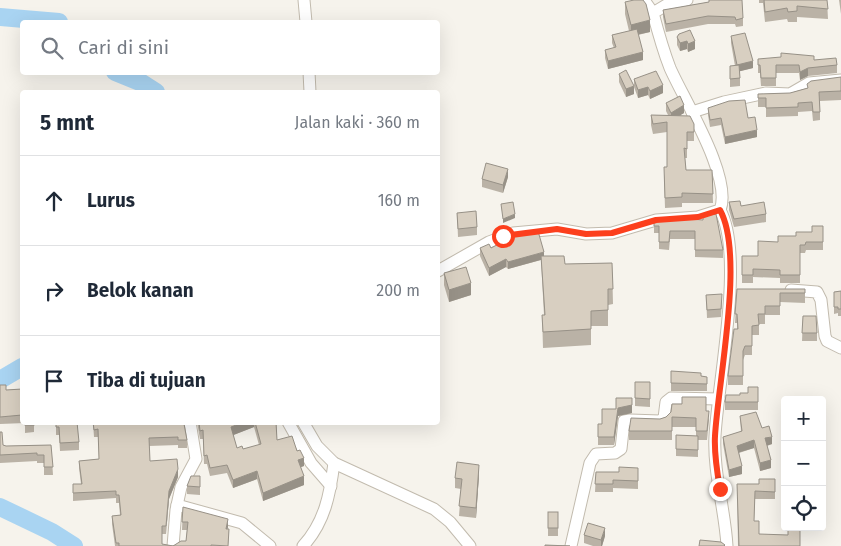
<!DOCTYPE html>
<html lang="id">
<meta charset="utf-8">
<style>
:root{--surface:#fff;--page:#f6f6f7;--text:#1f2937;--muted:#747a83;--line:#e0e1e3}
body{margin:0;font-family:"Fira Sans",sans-serif;background:var(--page);color:var(--text)}
.controls{position:absolute;right:15px;bottom:15px;display:grid;overflow:hidden;border-radius:5px;box-shadow:0 5px 20px #0002}
.controls button{width:45px;height:45px;display:grid;place-items:center;padding:0;border:0;border-bottom:1px solid var(--line);background:var(--surface);color:var(--text);font:25px sans-serif}
.stop{position:absolute;width:15px;height:15px;margin:-11px;border:4px solid #fc3f1d;border-radius:50%;background:#fff}
.stop.end{background:#fc3f1d;border-color:#fff;box-shadow:0 1px 5px #0008}
.list{margin:0;padding:0;list-style:none}
h2{display:flex;justify-content:space-between;align-items:center;height:65px;margin:0;padding:0 20px;font-size:21px}
h2 small{font-size:16px;font-weight:400;color:var(--muted)}
.list li{display:grid;grid-template-columns:32px 1fr auto;gap:15px;align-items:center;box-sizing:border-box;height:90px;padding:0 20px;border-top:1px solid var(--line)}
.list b{display:block;font-size:19px;white-space:nowrap}
.list em{font-size:16px;font-style:normal;color:var(--muted)}
.icon{flex:none;width:28px;height:28px;fill:none;stroke:currentColor;stroke-width:2;stroke-linecap:round;stroke-linejoin:round}
.map{position:relative;flex:none;width:841px;height:546px;overflow:hidden}
.search{position:absolute;background:var(--surface);box-shadow:0 5px 20px #0002;left:20px;top:20px;width:420px;height:55px;display:flex;align-items:center;gap:12px;box-sizing:border-box;padding:0 18px;border-radius:5px;color:var(--muted);font-size:19px}
.panel{position:absolute;background:var(--surface);box-shadow:0 5px 20px #0002;left:20px;top:90px;width:420px;height:335px;border-radius:5px}
.map>svg:first-child{display:block}
.lines{fill:none;stroke-linecap:round;stroke-linejoin:round}
.river{stroke:#a9d4f2;stroke-width:18}
.minor-casing{stroke:#c2bbae;stroke-width:13}
.minor{stroke:#fff;stroke-width:11}
.wall{fill:#bab2a6;fill-rule:evenodd}
.shaded-wall{fill:#979187}
.building{fill:#d8cfc1;stroke:#979187}
.route{stroke:#fc3f1d;stroke-width:6}
</style>
<div class="map">
<svg width="841" height="546" viewBox="0 0 841 546">
<rect width="100%" height="100%" fill="#f6f3ec"/>
<g class="lines">
<g class="river">
<polyline points="0,17 59,22"/>
<polyline points="115,72 142,83 156,92"/>
<polyline points="0,380 22,367"/>
<polyline points="0,507 52,532 74,546"/>
</g>
<g class="minor-casing">
<g id="minor">
<polyline points="304,0 306,22"/>
<polyline points="644,0 653,13"/>
<polyline points="309,72 310,92"/>
<polyline points="692,112 724,102 766,93 790,94 809,83 841,80"/>
<path d="M 720,210 C 745,256 718,380 715,436 C 713,473 725,509 727,546"/>
<path d="M 438,271 L 489,242 L 513,233 L 557,229 L 586,234 L 612,233 L 656,220 L 698,217 L 720,210 C 733,178 684,100 670,68 C 663,50 658,32 653,13 L 668,4 L 687,0"/>
<polyline points="791,290 817,292 821,300 825,336 827,341 841,348"/>
<polyline points="288,422 311,463 331,486"/>
<polyline points="303,422 317,446 334,463 434,509 450,522 470,546"/>
<polyline points="177,505 242,523 270,546"/>
<polyline points="173,546 176,510 181,487 196,459 190,422"/>
<path d="M 303,546 C 325,522 330,494 334,463"/>
<polyline points="571,546 590,463 596,454 615,453 621,449 624,421 630,420 660,421 664,418 666,402 671,398 719,399"/>
</g>
</g>
<use href="#minor" class="minor"/>
</g>
<g class="wall">
<polygon points="759,0 827,0 828,19 797,17 797,22 788,22 787,19 765,22 763,3 759,3"/>
<polygon points="839,0 841,0 841,14"/>
<polygon points="625,2 650,32 638,35 643,60 608,69 605,58 605,50 614,48 612,43 612,35 629,31 625,14"/>
<polygon points="709,2 743,18 743,26 736,27 735,24 708,24 666,32 663,17 663,10"/>
<polygon points="679,34 695,49 688,52 687,49 680,51 677,45 677,37"/>
<polygon points="731,36 753,68 740,71 740,86 730,87 730,66 735,66 731,43"/>
<polygon points="758,59 814,60 837,65 837,73 808,76 800,80 799,73 776,73 776,86 761,86 760,73 758,73"/>
<polygon points="619,74 634,94 626,97 619,82"/>
<polygon points="841,77 841,100 820,101 820,120 813,121 812,111 798,112 798,116 766,117 766,107 758,107 758,94 790,93 807,88"/>
<polygon points="634,79 663,93 650,99 648,95 638,98 634,87"/>
<polygon points="666,103 684,113 680,115 694,124 694,141 687,141 687,158 685,158 686,170 712,170 713,203 682,203 682,207 665,208 664,177 667,167 667,132 653,134 651,125 651,115 668,115 666,111"/>
<polygon points="708,108 757,137 725,144 721,125 710,127 708,115"/>
<polygon points="508,177 503,193 482,187 482,179"/>
<polygon points="729,202 766,214 766,222 734,227 729,210"/>
<polygon points="457,213 477,227 477,235 458,237"/>
<polygon points="680,218 723,250 723,258 695,257 695,239 670,239 669,250 659,249 659,233 654,233 654,221"/>
<polygon points="823,226 823,250 806,250 805,253 800,253 800,283 780,283 780,278 753,277 753,283 742,283 742,256 758,256 778,242 812,232"/>
<polygon points="480,248 491,248 544,256 565,264 612,263 613,304 608,305 608,326 591,326 591,345 543,348 542,315 544,315 541,260 508,269 506,267 489,276 480,256"/>
<polygon points="444,273 471,295 449,302 444,285"/>
<polygon points="737,289 805,289 805,303 780,302 780,315 765,315 765,324 759,324 759,335 752,335 752,355 745,355 743,360 743,385 728,385 728,376 737,329 737,323 735,323"/>
<polygon points="841,291 841,316 838,316 838,313 834,314 834,292"/>
<polygon points="706,295 722,302 721,317 707,318"/>
<polygon points="803,316 817,333 817,341 802,341"/>
<polygon points="671,371 707,377 707,391 671,391"/>
<polygon points="635,382 650,382 650,407 635,406"/>
<polygon points="0,385 6,390 22,389 22,422 34,422 34,432 25,433 25,423 0,424"/>
<polygon points="758,387 758,410 725,410 725,402 748,393"/>
<polygon points="632,398 632,413 618,416 614,445 598,445 598,424 602,424 616,409"/>
<polygon points="706,411 709,420 707,440 698,440 698,457 676,456 676,435 696,436 696,427 672,427 672,440 629,440 629,431 660,419 666,417"/>
<polygon points="740,416 762,428 772,444 767,446 771,468 760,471 754,448 739,453 742,474 729,477 723,444 723,437 741,432"/>
<polygon points="56,422 79,442 79,450 60,451 59,435 56,435"/>
<polygon points="93,422 176,424 187,440 187,448 178,448 178,445 149,446 150,461 178,477 169,499 166,534 162,534 162,544 173,546 186,541 187,530 182,530 183,507 228,527 227,529 229,529 228,546 115,546 112,524 112,516 120,515 119,503 116,503 116,498 73,501 73,484 81,484 79,468 79,461 99,459 98,437 94,437"/>
<path d="M 197,422 L 276,422 L 277,440 L 297,451 L 304,466 L 301,467 L 304,485 L 263,501 L 257,479 L 233,488 L 227,473 L 210,476 L 207,464 L 204,464 L 203,439 L 200,439 ZM 254,427 L 259,445 L 243,449 L 237,448 L 233,435 Z"/>
<polygon points="0,432 3,445 6,446 51,445 53,475 44,475 44,463 37,463 37,461 0,463"/>
<polygon points="638,468 638,489 613,488 613,492 595,492 596,472 619,472"/>
<polygon points="479,475 476,518 459,516 461,489 455,488 455,478"/>
<polygon points="775,479 775,499 755,499 754,521 759,534 800,546 738,546 737,484 759,484"/>
<polygon points="200,484 200,495 187,494 187,486"/>
<rect x="548" y="512" width="10" height="24"/>
<polygon points="584,535 605,536 602,546 593,546 584,543"/>
</g>
<g class="shaded-wall">
<polygon points="650,20 650,32 631,36 631,25"/>
<polygon points="687,41 687,49 680,51 680,43"/>
<polygon points="695,41 695,49 688,52 688,44"/>
<polygon points="643,52 643,60 608,69 608,61"/>
<polygon points="753,61 753,68 737,72 737,65"/>
<polygon points="808,68 808,76 800,80 800,72"/>
<polygon points="663,85 663,93 650,99 650,91"/>
<polygon points="634,86 634,94 626,97 626,89"/>
<polygon points="648,87 648,95 638,98 638,90"/>
<polygon points="684,105 684,113 671,121 671,113"/>
<polygon points="757,130 757,137 725,144 725,137"/>
<polygon points="508,169 508,177 503,193 503,185"/>
<polygon points="515,214 515,218 503,223 503,219"/>
<polygon points="544,252 544,259 508,269 508,262"/>
<polygon points="506,259 506,267 489,276 489,268"/>
<polygon points="471,283 471,295 449,302 449,290"/>
<polygon points="632,405 632,413 618,416 614,445 614,437 618,408"/>
<polygon points="244,422 254,422 254,427 231,436 231,427"/>
<polygon points="772,437 772,444 765,446 765,438"/>
<polygon points="754,440 754,448 737,453 737,446"/>
<polygon points="304,458 304,466 298,468 298,460"/>
<polygon points="771,460 771,468 760,471 760,463"/>
<polygon points="479,465 479,475 476,518 476,508"/>
<polygon points="742,466 742,474 729,477 729,470"/>
<polygon points="178,469 178,477 169,499 166,534 169,491"/>
<polygon points="257,471 257,479 233,488 233,480"/>
<polygon points="304,476 304,485 263,501 263,493"/>
<polygon points="228,519 228,527 226,537 226,529"/>
<polygon points="605,528 605,536 602,546 601,546 601,540"/>
</g>
<g class="building">
<polygon points="634,0 643,0 646,4 650,20 631,25 625,2"/>
<polygon points="709,0 742,0 743,18 736,20 735,17 708,16 666,24 663,10 709,2"/>
<polygon points="764,0 827,0 828,9 797,6 797,11 788,12 787,8 765,12"/>
<polygon points="637,29 643,52 608,61 605,50 616,47 612,35"/>
<polygon points="690,30 695,41 688,44 687,41 680,43 677,37 679,34"/>
<polygon points="745,33 753,61 737,65 731,36"/>
<polygon points="781,53 814,56 814,60 836,58 837,65 808,68 800,72 799,65 776,65 776,78 761,78 760,65 758,65 758,59 781,57"/>
<polygon points="739,65 740,78 730,79 730,66"/>
<polygon points="626,70 634,86 626,89 619,74"/>
<polygon points="656,71 663,85 650,91 648,87 638,90 634,79"/>
<polygon points="841,77 841,91 819,92 820,112 813,112 812,102 798,103 798,107 766,108 766,98 758,98 758,94 790,93 808,88 807,84 811,81"/>
<polygon points="680,96 684,105 671,113 666,103"/>
<polygon points="745,100 748,118 755,117 757,130 725,137 721,118 710,120 708,108 729,101"/>
<polygon points="651,115 690,116 694,124 694,132 687,132 687,149 684,148 686,170 712,170 713,194 682,193 682,197 665,198 664,167 667,167 667,122 653,124"/>
<polygon points="486,163 508,169 503,185 482,179"/>
<polygon points="740,201 741,206 764,202 766,214 734,219 729,202"/>
<polygon points="513,202 515,214 503,219 501,204"/>
<polygon points="476,211 477,227 458,229 457,213"/>
<polygon points="716,214 723,250 695,250 695,231 670,231 669,242 659,242 659,226 654,226 654,221 680,218 703,220 703,216"/>
<polygon points="812,226 823,226 823,242 806,242 805,245 800,245 800,275 780,275 780,270 753,269 753,275 742,275 742,256 758,256 758,241 778,242 778,236 796,236 796,232 812,232"/>
<polygon points="538,231 544,252 508,262 506,259 489,268 480,248 489,244 491,248 520,233"/>
<polygon points="541,256 564,256 565,264 612,263 613,289 608,289 608,310 591,311 591,329 543,332 542,315 545,315"/>
<polygon points="466,267 471,283 449,290 444,273"/>
<polygon points="737,289 805,289 805,293 780,293 780,306 765,306 765,314 758,314 759,325 752,326 752,346 745,346 743,351 743,376 728,376 734,329 738,329 737,314 735,314"/>
<polygon points="841,291 841,309 838,309 838,307 834,307 834,292"/>
<polygon points="722,294 721,309 707,310 706,295"/>
<polygon points="803,316 816,316 817,333 802,333"/>
<polygon points="671,371 701,373 701,376 707,377 707,384 671,383"/>
<polygon points="635,382 650,382 650,399 635,398"/>
<polygon points="0,385 6,385 6,390 22,389 22,415 0,417"/>
<polygon points="748,387 758,387 758,402 725,402 726,395 740,395 740,393 748,393"/>
<polygon points="682,397 706,397 706,411 709,411 707,431 696,431 696,418 672,417 672,431 629,431 631,418 660,419 666,417 671,412 672,404 682,404"/>
<polygon points="616,398 632,398 632,405 618,408 614,437 598,437 598,424 602,424 602,409 616,409"/>
<polygon points="756,412 762,428 769,426 772,437 765,438 771,460 760,463 754,440 737,446 742,466 729,470 723,437 742,431 740,416"/>
<rect x="25" y="422" width="9" height="3"/>
<polygon points="56,422 77,422 79,442 60,443 59,427 56,427"/>
<polygon points="93,422 176,422 176,424 184,424 187,440 178,440 178,437 149,438 150,461 177,459 178,469 169,491 166,526 162,526 162,544 173,546 181,541 186,541 188,522 182,522 183,507 228,519 226,529 229,529 228,546 211,545 211,546 119,546 119,543 116,543 112,516 121,515 119,495 116,495 116,491 73,493 73,484 82,484 79,461 99,459 98,429 94,430"/>
<polygon points="199,422 244,422 231,427 237,448 242,446 243,449 261,444 255,422 276,422 277,440 292,436 297,451 300,450 304,458 298,460 304,476 263,493 257,471 233,480 227,465 210,468 207,455 204,456 203,430 200,431"/>
<polygon points="0,432 2,432 3,445 6,446 51,445 53,467 44,467 44,455 37,455 37,453 0,455"/>
<polygon points="676,435 698,436 698,450 676,449"/>
<polygon points="457,462 479,465 476,508 459,506 462,479 455,478"/>
<polygon points="619,467 638,468 638,481 613,480 613,484 595,484 596,472 619,472"/>
<polygon points="191,476 200,476 200,487 187,486"/>
<polygon points="759,479 775,479 775,492 755,491 754,521 759,521 759,534 788,535 788,530 800,530 800,546 739,546 737,484 759,484"/>
<rect x="548" y="512" width="10" height="16"/>
<polygon points="588,523 605,528 601,540 584,535"/>
<polygon points="700,540 721,542 725,545 724,546 699,546"/>
<polygon points="545,545 570,546 545,546"/>
</g>
<g class="lines">
<path class="route" d="M 503,236 L 557,229 L 586,234 L 612,233 L 656,220 L 698,217 L 720,210 C 745,255 718,381 715,436 C 714,454 717,472 720,489"/>
</g>
</svg>
<div class="controls">
<button>+</button>
<button>−</button>
<button><svg class="icon" aria-label="locate" viewBox="0 0 24 24"><circle cx="12" cy="12" r="6"/><path d="M12 2v4M12 18v4M2 12h4M18 12h4"/></svg></button>
</div>
<div class="stop" style="left:503px;top:236px"></div>
<div class="stop end" style="left:720px;top:489px"></div>
<div class="search"><svg class="icon" aria-label="search" viewBox="0 0 24 24"><circle cx="10" cy="10" r="6"/><path d="M15 15l6 6"/></svg>Cari di sini</div>
<section class="panel">
<h2>5 mnt<small>Jalan kaki · 360 m</small></h2>
<ul class="list">
<li><svg class="icon" aria-label="ahead" viewBox="0 0 24 24"><path d="M12 20V5M6 11l6-6 6 6"/></svg><div><b>Lurus</b></div><em>160 m</em></li>
<li><svg class="icon" aria-label="right" viewBox="0 0 24 24"><path d="M7 20v-9h11M14 6l5 5-5 5"/></svg><div><b>Belok kanan</b></div><em>200 m</em></li>
<li><svg class="icon" aria-label="arrive" viewBox="0 0 24 24"><path d="M6 21V4h12l-3 4 3 4H6"/></svg><div><b>Tiba di tujuan</b></div></li>
</ul>
</section>
</div>
